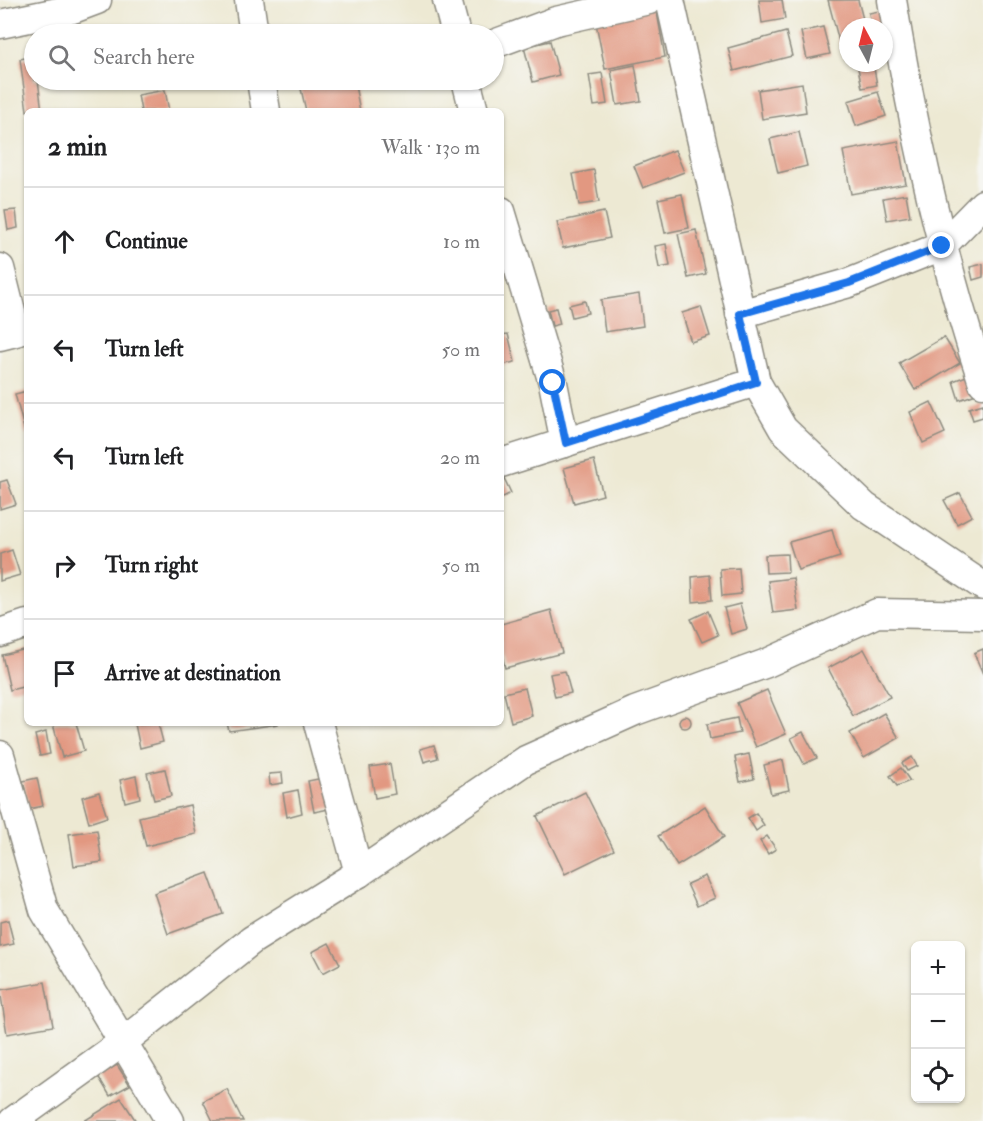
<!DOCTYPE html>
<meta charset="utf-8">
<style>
:root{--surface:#fff;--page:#f6f6f6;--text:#202124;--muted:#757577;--line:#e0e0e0}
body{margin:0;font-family:"IM FELL Double Pica",serif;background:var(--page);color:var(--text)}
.controls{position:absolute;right:18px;bottom:18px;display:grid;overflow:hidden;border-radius:9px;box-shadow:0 2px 4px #0004}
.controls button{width:54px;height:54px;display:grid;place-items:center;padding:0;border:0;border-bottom:2px solid var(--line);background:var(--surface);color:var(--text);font:30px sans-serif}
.compass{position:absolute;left:839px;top:18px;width:54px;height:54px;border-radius:50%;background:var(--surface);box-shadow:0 2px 4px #0004;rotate:353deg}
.stop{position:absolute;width:18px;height:18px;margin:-14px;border:4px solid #1a73e8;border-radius:50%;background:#fff}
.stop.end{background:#1a73e8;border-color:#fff;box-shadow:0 2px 6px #0008}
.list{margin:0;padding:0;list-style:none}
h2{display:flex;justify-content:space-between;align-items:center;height:78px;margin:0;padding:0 24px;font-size:26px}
h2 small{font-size:20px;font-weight:400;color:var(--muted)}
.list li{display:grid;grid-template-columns:39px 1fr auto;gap:18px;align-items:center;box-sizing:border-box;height:108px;padding:0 24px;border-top:2px solid var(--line)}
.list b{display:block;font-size:22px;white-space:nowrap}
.list em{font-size:20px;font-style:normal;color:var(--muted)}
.icon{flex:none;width:33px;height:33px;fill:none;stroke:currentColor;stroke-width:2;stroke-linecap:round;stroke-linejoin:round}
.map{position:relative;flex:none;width:983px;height:1121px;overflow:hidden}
.search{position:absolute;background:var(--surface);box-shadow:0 2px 4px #0004;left:24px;top:24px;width:480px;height:66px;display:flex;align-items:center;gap:15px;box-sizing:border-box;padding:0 21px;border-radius:33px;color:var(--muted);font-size:22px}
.panel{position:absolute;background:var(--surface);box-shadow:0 2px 4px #0004;left:24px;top:108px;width:480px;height:618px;border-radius:9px}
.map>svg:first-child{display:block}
.building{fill:#e29881}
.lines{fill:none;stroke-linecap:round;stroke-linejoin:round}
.street-casing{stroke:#8c8a7f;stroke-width:31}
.street{stroke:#fff;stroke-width:28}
.route{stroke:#1a73e8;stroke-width:8}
</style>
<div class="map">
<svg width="983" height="1121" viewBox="0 0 983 1121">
<rect width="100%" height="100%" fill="#f6f6f2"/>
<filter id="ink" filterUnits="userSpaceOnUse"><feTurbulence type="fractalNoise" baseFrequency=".0167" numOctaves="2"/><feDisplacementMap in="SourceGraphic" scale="12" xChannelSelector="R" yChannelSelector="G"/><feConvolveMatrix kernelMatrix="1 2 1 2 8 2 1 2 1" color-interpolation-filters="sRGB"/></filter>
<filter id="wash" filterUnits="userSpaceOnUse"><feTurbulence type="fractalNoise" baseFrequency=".008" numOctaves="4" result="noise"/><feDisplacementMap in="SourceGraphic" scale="24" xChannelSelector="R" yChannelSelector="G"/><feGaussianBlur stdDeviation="1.35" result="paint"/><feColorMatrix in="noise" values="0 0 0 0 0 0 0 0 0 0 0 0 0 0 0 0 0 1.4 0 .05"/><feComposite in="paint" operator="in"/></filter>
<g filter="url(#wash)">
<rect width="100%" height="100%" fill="#ede9d3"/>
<g id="blocks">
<g class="building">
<polygon points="759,0 782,0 785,19 762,23"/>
<polygon points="828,0 858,0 865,27 848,27 848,47 841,49"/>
<polygon points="656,7 665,57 605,69 595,18"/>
<polygon points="889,9 895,41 884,43 884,27 871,27 869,13"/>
<polygon points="823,27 830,54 807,59 801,32"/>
<polygon points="786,32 792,56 734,71 728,48"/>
<polygon points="550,41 559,75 533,82 524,47"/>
<polygon points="34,56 34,80 38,80 42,111 27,111 20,59"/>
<polygon points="857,63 873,63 877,85 862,88"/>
<polygon points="635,65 641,101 617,105 611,70"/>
<polygon points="602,73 607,104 594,106 589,75"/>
<polygon points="299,80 354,80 360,111 306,111"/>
<polygon points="802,83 806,112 762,119 758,90"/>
<polygon points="165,90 169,111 141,111 138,95"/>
<polygon points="878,92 886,116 856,126 848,101"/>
<polygon points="799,132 807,166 778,173 770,139"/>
<polygon points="898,141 906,184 851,194 843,151"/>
<polygon points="675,150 684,172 643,188 634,166"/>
<polygon points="594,170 599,202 579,205 573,174"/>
<polygon points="682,194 689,228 665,233 658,199"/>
<polygon points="906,194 910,216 887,220 883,198"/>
<polygon points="16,210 18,228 8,230 5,211"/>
<polygon points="604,212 610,238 563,248 557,222"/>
<polygon points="696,230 706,274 688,278 678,234"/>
<polygon points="666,244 670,266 659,268 655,246"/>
<polygon points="983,264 983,277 973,280 970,267"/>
<polygon points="639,294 643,326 605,332 601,300"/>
<polygon points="585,301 588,313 572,317 569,305"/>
<polygon points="701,307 710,336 691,342 682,313"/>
<polygon points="556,308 560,324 552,326 548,310"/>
<polygon points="508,334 515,362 501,365 501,335"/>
<polygon points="944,337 960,363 915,390 899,363"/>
<polygon points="972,374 979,393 959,400 953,381"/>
<polygon points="27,391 27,436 26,436 15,394"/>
<polygon points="931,402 945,433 923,443 910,412"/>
<polygon points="983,404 983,417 973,420 969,408"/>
<polygon points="594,460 603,495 574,503 564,468"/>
<polygon points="504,478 511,493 501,498 501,480"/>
<polygon points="7,480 16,504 0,509 0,482"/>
<polygon points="960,493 972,516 957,524 944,500"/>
<polygon points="832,530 840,557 798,570 789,542"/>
<polygon points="12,550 20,575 0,581 0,554"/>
<polygon points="787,554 788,572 766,573 765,555"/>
<polygon points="739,568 741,594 722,596 720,569"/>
<polygon points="710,575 712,600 693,602 692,577"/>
<polygon points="793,578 798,610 773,613 768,581"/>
<polygon points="740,604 747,629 731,634 724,608"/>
<polygon points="551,610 562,653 505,668 501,651 501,624"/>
<polygon points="708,611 718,635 702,642 691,619"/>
<polygon points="27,649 27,686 10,690 2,655"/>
<polygon points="864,649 890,697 853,716 828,668"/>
<polygon points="983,649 983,674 974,653"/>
<polygon points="565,671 571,693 555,697 550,674"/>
<polygon points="525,688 532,716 511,722 504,693"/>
<polygon points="767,690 786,734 756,747 737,703"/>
<polygon points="884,713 899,738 864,758 850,733"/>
<circle cx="685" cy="722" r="6"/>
<polygon points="737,718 740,733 710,739 707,724"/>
<polygon points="58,723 76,723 84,751 62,757 53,724"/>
<polygon points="158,723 163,742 140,748 135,724"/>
<polygon points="227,723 278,723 278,724 229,731"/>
<polygon points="46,732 50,754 40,756 35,735"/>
<polygon points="803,732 817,758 804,764 791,738"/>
<polygon points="434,745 438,758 424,762 420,749"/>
<polygon points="749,754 754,779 740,782 735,757"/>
<polygon points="912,757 917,766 907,771 902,763"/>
<polygon points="783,760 789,790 771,794 764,765"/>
<polygon points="390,764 395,794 375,798 370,767"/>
<polygon points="901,768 910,781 897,786 890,776"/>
<polygon points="165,769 171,796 154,800 147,773"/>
<polygon points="282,773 283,783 270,785 269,774"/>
<polygon points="136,776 140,798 125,802 120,780"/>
<polygon points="328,777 334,808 314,812 308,781"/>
<polygon points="37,778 43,806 29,809 23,781"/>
<polygon points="298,790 302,813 287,817 283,793"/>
<polygon points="99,792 107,817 89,823 82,797"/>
<polygon points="585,792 614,850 565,874 537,816"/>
<polygon points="190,805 196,834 146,846 139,817"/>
<polygon points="705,806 724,837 677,866 658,836"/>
<polygon points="756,813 764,825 756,831 748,818"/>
<polygon points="97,830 102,862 74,866 69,834"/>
<polygon points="767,836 776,849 768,854 760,841"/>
<polygon points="208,873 223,914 168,934 154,893"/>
<polygon points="705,876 715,898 697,906 687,884"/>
<polygon points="8,920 14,944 0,947 0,922"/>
<polygon points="329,943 340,964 323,973 312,952"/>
<polygon points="45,982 53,1026 7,1034 0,990"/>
<polygon points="117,1065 130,1085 110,1096 98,1076"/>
<polygon points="227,1089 243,1121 213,1121 203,1101"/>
<polygon points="121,1098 136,1121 84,1121"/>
</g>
</g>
</g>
<g filter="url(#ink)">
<use href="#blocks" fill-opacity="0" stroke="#8c8a7f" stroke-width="1.5"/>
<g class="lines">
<g class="street-casing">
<g id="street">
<polyline points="249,0 254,34"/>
<polyline points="447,0 456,34"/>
<polyline points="670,0 756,382 783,429 864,506 983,586"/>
<path d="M 892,0 C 913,129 942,258 983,383"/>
<polyline points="0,24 73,9 97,0"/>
<polyline points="494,44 556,21 649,0"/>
<polyline points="261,80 266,111"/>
<polyline points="466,80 474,111"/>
<polyline points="501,211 553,383 565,443"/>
<polyline points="0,268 16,332 0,336"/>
<polyline points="740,314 849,283 942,246 983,204"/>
<polyline points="501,463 756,382"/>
<polyline points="0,633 27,624"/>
<polyline points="318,723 359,873"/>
<polyline points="0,755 44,910 170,1121"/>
<polyline points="13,1121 123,1042 252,940 359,873 526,760 635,711 767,663 877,613 983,615"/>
</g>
</g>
<use href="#street" class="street"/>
</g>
</g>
<g class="lines" filter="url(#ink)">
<polyline class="route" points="553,383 566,443 756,382 740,314 849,283 942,246"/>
</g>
</svg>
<div class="controls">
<button>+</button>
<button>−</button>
<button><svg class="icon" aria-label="locate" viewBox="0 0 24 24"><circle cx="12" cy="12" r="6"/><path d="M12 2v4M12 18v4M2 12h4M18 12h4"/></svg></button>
</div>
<svg class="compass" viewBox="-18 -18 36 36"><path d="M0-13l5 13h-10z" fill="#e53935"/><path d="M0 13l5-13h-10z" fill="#757577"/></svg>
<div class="stop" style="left:553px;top:383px"></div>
<div class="stop end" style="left:942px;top:246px"></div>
<div class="search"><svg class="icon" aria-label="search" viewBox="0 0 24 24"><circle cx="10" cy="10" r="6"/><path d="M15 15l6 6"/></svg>Search here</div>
<section class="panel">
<h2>2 min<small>Walk · 130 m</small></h2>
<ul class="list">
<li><svg class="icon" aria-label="ahead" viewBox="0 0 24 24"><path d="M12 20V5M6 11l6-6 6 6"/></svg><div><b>Continue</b></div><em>10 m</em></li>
<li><svg class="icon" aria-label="left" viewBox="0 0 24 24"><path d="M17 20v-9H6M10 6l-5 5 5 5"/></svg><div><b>Turn left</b></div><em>50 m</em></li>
<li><svg class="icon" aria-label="left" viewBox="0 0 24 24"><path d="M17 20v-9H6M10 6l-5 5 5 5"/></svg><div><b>Turn left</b></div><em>20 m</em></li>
<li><svg class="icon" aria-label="right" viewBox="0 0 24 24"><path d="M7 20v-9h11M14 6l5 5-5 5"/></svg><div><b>Turn right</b></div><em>50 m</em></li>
<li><svg class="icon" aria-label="arrive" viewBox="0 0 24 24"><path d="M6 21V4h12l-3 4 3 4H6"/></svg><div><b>Arrive at destination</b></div></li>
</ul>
</section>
</div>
